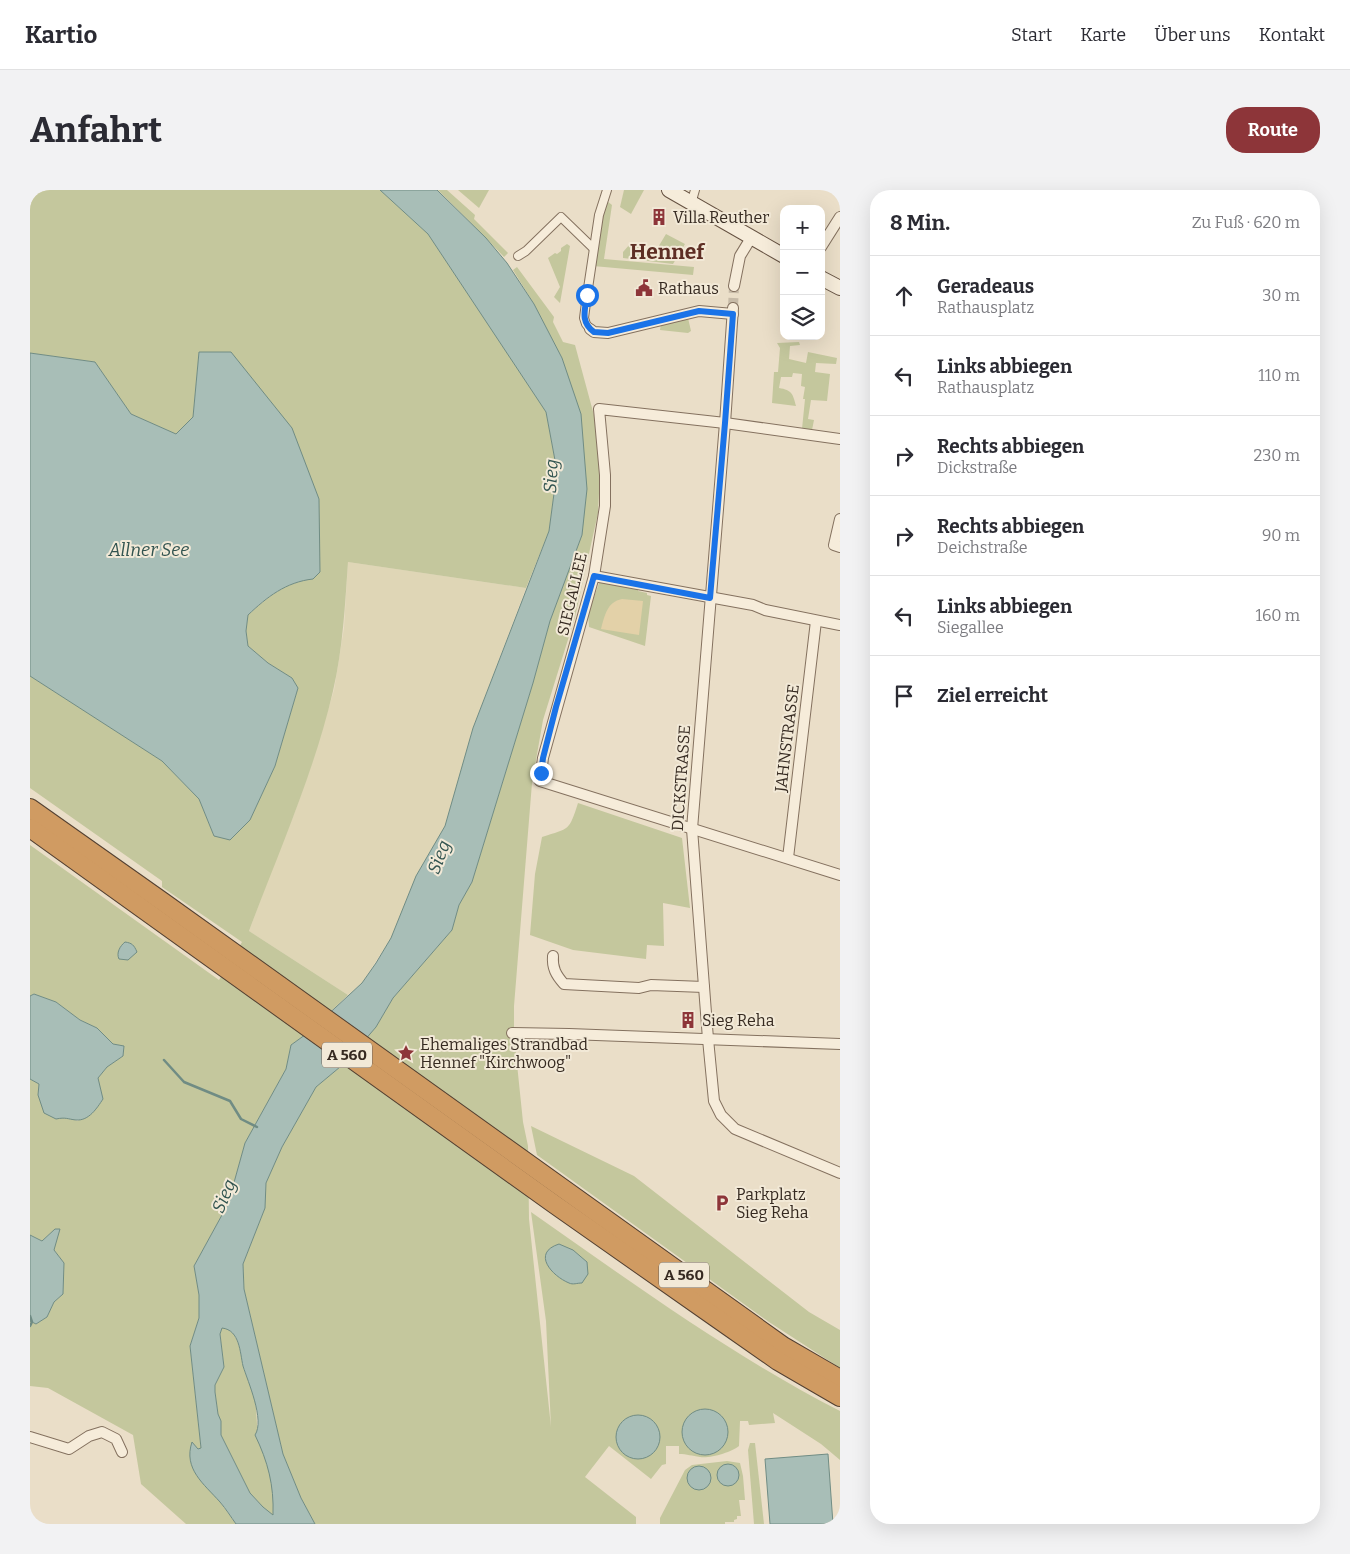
<!DOCTYPE html>
<html lang="de">
<meta charset="utf-8">
<style>
:root{--surface:#fff;--page:#f2f2f3;--text:#2b2b33;--muted:#7c7c81;--line:#e1e1e2;--accent:#8d3539}
body{margin:0;font-family:Bitter,serif;background:var(--page);color:var(--text)}
.controls{position:absolute;right:15px;top:15px;display:grid;overflow:hidden;border-radius:10px;box-shadow:0 5px 20px #0002}
.controls button{width:45px;height:45px;display:grid;place-items:center;padding:0;border:0;border-bottom:1px solid var(--line);background:var(--surface);color:var(--text);font:25px sans-serif}
.stop{position:absolute;width:15px;height:15px;margin:-11px;border:4px solid #1a73e8;border-radius:50%;background:#fff}
.stop.end{background:#1a73e8;border-color:#fff;box-shadow:0 1px 5px #0008}
.list{margin:0;padding:0;list-style:none}
h2{display:flex;justify-content:space-between;align-items:center;height:65px;margin:0;padding:0 20px;font-size:21px}
h2 small{font-size:16px;font-weight:400;color:var(--muted)}
.list li{display:grid;grid-template-columns:32px 1fr auto;gap:15px;align-items:center;box-sizing:border-box;height:80px;padding:0 20px;border-top:1px solid var(--line)}
.list b{display:block;font-size:19px;white-space:nowrap}
.list p{margin:0;font-size:16px;white-space:nowrap;color:var(--muted)}
.list em{font-size:16px;font-style:normal;color:var(--muted)}
.icon{flex:none;width:28px;height:28px;fill:none;stroke:currentColor;stroke-width:2;stroke-linecap:round;stroke-linejoin:round}
.map{position:relative;flex:none;width:810px;height:1334px;overflow:hidden;border-radius:20px}
header{display:flex;align-items:center;gap:30px;box-sizing:border-box;height:70px;padding:0 25px;background:var(--surface);border-bottom:1px solid var(--line)}
header strong{font-size:24px}
nav{display:flex;gap:28px;margin-inline-start:auto;font-size:18px}
.intro{display:flex;align-items:center;justify-content:space-between;box-sizing:border-box;height:120px;padding:0 30px}
h1{margin:0;font-size:35px}
.button{padding:12px 22px;border-radius:20px;background:var(--accent);color:#fff;font-size:18px;font-weight:700}
main{display:flex;gap:30px;padding:0 30px}
aside{flex:1;background:var(--surface);border-radius:20px;box-shadow:0 5px 20px #0002}
.map>svg:first-child{display:block}
.farmland{fill:#dfd6b6}
.green{fill:#c4c79d}
.sand{fill:#e3d1a8}
.water{fill:#a8beb7;stroke:#708c84;fill-rule:evenodd}
.lines{fill:none;stroke-linecap:round;stroke-linejoin:round}
.stream{stroke:#708c84;stroke-width:2.5}
.minor-tunnel{stroke:#c6baa7;stroke-width:10;stroke-dasharray:10 5;stroke-linecap:butt}
.pedestrian-casing{stroke:#84715f;stroke-width:10}
.minor-casing{stroke:#84715f;stroke-width:12}
.secondary-casing{stroke:#665242;stroke-width:16}
.motorway-casing{stroke:#534032;stroke-width:20}
.pedestrian{stroke:#f6ecda;stroke-width:8}
.minor{stroke:#f6ecda;stroke-width:10}
.secondary{stroke:#f6ecda;stroke-width:14}
.motorway{stroke:#d09b62;stroke-width:18}
.route{stroke:#1a73e8;stroke-width:6}
.labels{text-anchor:middle;dominant-baseline:central;stroke-width:4;stroke-linejoin:round;paint-order:stroke}
.shield{fill:#f2e9d7;stroke:#6e6358;stroke-width:1}
.shield-label{font-size:15px;font-weight:bold;fill:#362a21}
.poi-label{font-size:16px;fill:#362a21;stroke:#f2e9d7;text-anchor:start}
.street-label{font-size:16px;fill:#362a21;stroke:#f2e9d7}
.water-label{font-size:18px;font-style:italic;fill:#325450;stroke:#f2e9d7}
.district-label{font-size:21px;font-weight:bold;fill:#5e2e24;stroke:#f2e9d7}
</style>
<header>
<strong>Kartio</strong>
<nav><a>Start</a><a>Karte</a><a>Über uns</a><a>Kontakt</a></nav>
</header>
<div class="intro"><h1>Anfahrt</h1><a class="button">Route</a></div>
<main>
<div class="map">
<svg width="810" height="1334" viewBox="0 0 810 1334">
<rect width="100%" height="100%" fill="#eadec8"/>
<polygon class="farmland" points="318,372 496,398 443,538 415,636 386,686 361,748 332,793 318,805 219,741 242,679 266,619 283,570 304,500 314,438"/>
<g class="green">
<path d="M 0,0 L 350,0 L 398,44 L 516,222 L 527,281 L 519,341 L 496,398 L 318,372 C 315,415 313,458 303,501 C 284,583 249,661 219,741 L 318,805 L 279,842 L 261,855 L 256,879 L 215,953 L 198,1014 L 164,1076 L 169,1105 L 169,1128 L 160,1156 L 171,1258 L 168,1259 L 190,1312 L 206,1334 L 156,1334 L 111,1294 L 103,1245 L 18,1198 L 0,1196 L 0,1131 L 6,1134 L 17,1127 L 24,1112 L 33,1104 L 34,1073 L 24,1060 L 25,1039 L 12,1051 L 0,1045 L 0,889 L 9,894 L 8,905 L 35,927 L 48,931 L 68,888 L 77,877 L 93,866 L 94,856 L 83,854 L 67,838 L 50,830 L 26,812 L 4,804 L 0,806 L 0,655 L 189,790 L 212,752 L 132,697 L 132,691 L 0,598 L 0,486 L 132,571 L 169,609 L 184,646 L 220,630 L 245,576 L 268,498 L 262,488 L 238,473 L 218,456 L 216,441 L 218,425 C 238,407 256,392 283,389 L 169,162 L 163,227 L 146,244 L 101,224 L 65,172 L 0,163 Z"/>
<polygon points="408,0 417,0 445,25 444,29 478,63 474,67 456,48"/>
<polygon points="428,0 459,0 449,18"/>
<polygon points="594,0 614,0 601,24 590,17"/>
<polygon points="577,11 582,15 574,69 664,77 663,85 563,76 572,24"/>
<polygon points="636,44 655,54 643,74 593,68 593,62 600,54 624,64"/>
<polygon points="537,54 540,56 530,113 524,107 530,97 518,68 525,63 527,64 531,61 531,58"/>
<path d="M 487,77 L 524,127 L 523,132 L 533,152 L 545,155 L 565,229 L 570,284 L 568,323 L 545,427 L 513,530 L 502,593 L 484,816 L 484,845 L 493,932 L 498,956 L 499,1029 L 521,1237 L 516,1131 L 501,1022 C 601,1092 701,1165 810,1221 L 810,1270 L 791,1254 L 743,1223 L 745,1233 L 719,1235 L 718,1231 L 710,1231 L 709,1256 C 702,1262 679,1269 670,1267 C 662,1266 657,1264 649,1264 L 649,1256 L 636,1256 L 636,1274 L 632,1275 L 621,1289 L 579,1256 L 555,1287 L 606,1327 L 606,1334 L 285,1334 L 271,1308 L 253,1264 L 214,1099 L 213,1074 L 235,1018 L 236,993 L 252,957 L 286,897 L 316,872 L 346,837 L 363,808 L 422,740 L 429,715 L 442,692 L 503,493 L 520,431 L 552,345 L 532,168 L 504,114 L 483,80 Z"/>
<polygon points="658,128 661,141 658,143 630,140 631,133"/>
<path d="M 769,152 L 770,155 L 760,156 L 759,169 L 776,173 L 778,162 L 807,168 L 806,174 L 786,173 L 785,182 L 800,184 L 797,211 L 781,210 L 778,229 L 784,230 L 782,240 L 772,239 L 775,209 L 773,209 L 775,197 L 771,196 L 772,184 L 763,183 L 762,187 L 751,187 L 749,198 C 762,200 763,204 766,216 L 742,213 L 744,182 L 748,182 L 750,158 L 747,153 Z"/>
<polygon points="582,392 608,397 608,401 617,403 617,405 621,406 615,456 559,437 558,424 569,393"/>
<path d="M 548,613 L 652,648 L 660,718 L 633,713 L 634,756 L 617,755 L 616,769 L 543,760 L 500,745 L 505,684 L 512,647 C 540,638 539,641 548,613 Z"/>
<polygon points="501,936 604,986 779,1122 810,1140 810,1178 739,1132 507,965"/>
<path d="M 192,1137 C 209,1140 210,1162 213,1175 C 215,1185 221,1194 224,1204 C 227,1217 226,1230 228,1242 C 230,1254 235,1265 238,1276 C 243,1291 244,1310 243,1326 L 233,1317 L 220,1303 L 191,1245 L 191,1231 L 188,1224 L 185,1202 L 185,1195 L 194,1177 L 190,1144 Z"/>
<polygon points="720,1253 725,1253 734,1334 724,1334 718,1260"/>
<polygon points="697,1271 710,1273 713,1286 715,1310 709,1310 711,1326 707,1326 707,1329 704,1330 704,1332 695,1332 695,1334 630,1334 630,1328 655,1280 662,1275"/>
</g>
<path class="sand" d="M 592,409 L 613,411 L 609,445 L 571,439 C 575,425 577,412 592,409 Z"/>
<g class="water">
<path d="M 350,0 L 407,0 L 456,48 L 477,73 L 504,114 L 532,168 L 551,224 L 557,299 L 552,345 L 520,431 L 503,493 L 442,692 L 429,715 L 422,740 L 363,808 L 346,837 L 316,872 L 286,897 L 252,957 L 236,993 L 235,1018 L 213,1074 L 214,1099 L 253,1264 L 271,1308 L 285,1334 L 206,1334 C 201,1327 196,1319 190,1312 C 174,1294 153,1279 162,1252 L 168,1259 L 171,1258 L 160,1156 L 169,1128 L 169,1105 L 164,1076 L 198,1014 L 215,953 L 256,879 L 261,855 L 279,842 L 332,793 L 346,773 L 361,748 L 386,686 L 415,636 L 443,538 L 519,341 L 527,281 L 516,222 L 398,44 ZM 192,1138 C 210,1140 210,1163 213,1176 C 218,1192 235,1230 225,1245 C 238,1272 244,1295 243,1325 L 233,1317 L 220,1303 L 191,1245 L 191,1231 L 188,1224 L 185,1202 L 185,1195 L 194,1177 L 190,1144 Z"/>
<path d="M 169,162 L 201,162 L 262,238 L 289,309 L 290,382 L 283,389 C 256,392 237,407 218,425 L 216,441 L 218,456 L 238,473 L 262,488 L 268,498 L 245,576 L 220,630 L 200,650 L 184,646 L 169,609 L 132,571 L 0,486 L 0,163 L 65,172 L 101,224 L 146,244 L 163,227 Z"/>
<path d="M 95,752 C 102,753 104,755 107,762 L 98,770 L 89,769 C 86,763 90,756 95,752 Z"/>
<path d="M 4,804 L 26,812 L 50,830 L 67,838 L 83,854 L 94,856 L 93,866 L 77,877 L 68,888 L 73,909 C 67,918 59,931 46,930 C 37,929 36,927 26,929 L 14,923 L 8,905 L 9,894 L 0,889 L 0,806 Z"/>
<polygon points="25,1039 30,1039 24,1060 34,1073 33,1104 24,1112 17,1127 6,1134 0,1131 0,1045 12,1051"/>
<path d="M 529,1054 L 543,1060 L 557,1072 L 558,1084 L 552,1093 C 547,1093 543,1095 539,1093 C 522,1086 501,1063 529,1054 Z"/>
<circle cx="675" cy="1242" r="23"/>
<circle cx="608" cy="1247" r="22"/>
<polygon points="798,1264 803,1334 740,1334 735,1269"/>
<circle cx="698" cy="1285" r="11"/>
<circle cx="669" cy="1288" r="12"/>
</g>
<g class="lines">
<g class="stream">
<polyline points="134,870 154,892 200,911 211,929 227,937"/>
<polyline points="0,1126 2,1132 0,1136"/>
</g>
<polyline class="minor-tunnel" points="703,118 704,96"/>
<g class="pedestrian-casing">
<g id="pedestrian">
<polyline points="661,14 665,0"/>
<polyline points="488,66 496,61 531,27 563,58"/>
<polyline points="560,139 556,134 554,128 557,105 569,25 577,0"/>
</g>
</g>
<g class="minor-casing">
<g id="minor">
<polyline points="791,57 810,27"/>
<polyline points="704,96 710,66 721,48"/>
<polyline points="703,118 695,233 662,639 678,849 684,911 691,925 705,939 810,983"/>
<polyline points="560,139 564,142 578,143 669,121 703,124"/>
<polyline points="810,249 695,233 569,219 575,285 575,316 564,386 513,568 510,591 810,685"/>
<polyline points="810,329 804,355 810,357"/>
<polyline points="564,386 723,415 735,420 810,435"/>
<polyline points="758,668 786,431"/>
<path d="M 523,766 C 522,778 526,785 534,794 L 609,798 L 621,795 L 674,797"/>
<polyline points="482,843 539,844 810,854"/>
<polyline points="0,1247 39,1259 59,1246 72,1242 86,1249 92,1262"/>
</g>
</g>
<g class="secondary-casing">
<g id="secondary">
<polyline points="639,0 754,66"/>
<polyline points="791,88 810,98"/>
</g>
</g>
<g class="motorway-casing">
<g id="motorway">
<polyline points="0,618 133,712 753,1156 810,1189"/>
<polyline points="0,638 524,1014 685,1127 748,1171 810,1207"/>
</g>
</g>
<use href="#pedestrian" class="pedestrian"/>
<use href="#minor" class="minor"/>
<use href="#secondary" class="secondary"/>
<use href="#motorway" class="motorway"/>
</g>
<g class="lines">
<path class="route" d="M 511,583 L 513,568 L 526,517 L 564,386 L 680,408 L 695,233 L 703,124 L 669,121 L 578,143 L 564,142 C 550,132 555,120 557,105"/>
</g>
<defs>
<g id="building-bare" transform="scale(1.35)"><path d="M-4-6H4V6H1V3H-1V6H-4ZM-2.5-4.3h1.7v1.8h-1.7ZM.8-4.3h1.7v1.8H.8ZM-2.5-1h1.7V.8h-1.7ZM.8-1h1.7V.8H.8Z" fill="#8d3539" stroke="#f2e9d7" stroke-width="2.5" paint-order="stroke"/></g>
<g id="civic-bare" transform="scale(1.35)"><path d="M-.6-6.5H3V-4.5H.6V-3L4-1V1h2V6H-6V1h2V-1L-.6-3ZM-1.2 2.5V6h2.4V2.5Z" fill="#8d3539" stroke="#f2e9d7" stroke-width="2.5" paint-order="stroke"/></g>
<g id="sight-bare" transform="scale(1.35)"><path d="M0-6L1.8-2.2L6-1.7L2.9 1.2L3.7 5.4L0 3.3L-3.7 5.4L-2.9 1.2L-6-1.7L-1.8-2.2Z" fill="#8d3539" stroke="#f2e9d7" stroke-width="2.5" paint-order="stroke"/></g>
<g id="parking-bare" transform="scale(1.35)"><path d="M-3.5-5.5H1a3.5 3.5 0 0 1 0 7H-1V5.5H-3.5ZM-1-3.4V-.6H.8a1.4 1.4 0 0 0 0-2.8Z" fill="#8d3539" stroke="#f2e9d7" stroke-width="2.5" paint-order="stroke"/></g>
</defs>
<g fill-rule="evenodd">
<use href="#building-bare" x="629" y="27"/>
<use href="#civic-bare" x="614" y="98"/>
<use href="#building-bare" x="658" y="830"/>
<use href="#sight-bare" x="376" y="863"/>
<use href="#parking-bare" x="692" y="1013"/>
</g>
<g class="labels">
<g class="shield">
<rect x="292" y="852.5" width="50" height="25" rx="4"/>
<rect x="629" y="1072.5" width="50" height="25" rx="4"/>
</g>
<g class="shield-label">
<text x="317" y="865">A 560</text>
<text x="654" y="1085">A 560</text>
</g>
<g class="poi-label">
<text x="643" y="27">Villa Reuther</text>
<text x="628" y="98">Rathaus</text>
<text x="672" y="830">Sieg Reha</text>
<text x="390" y="854">Ehemaliges Strandbad<tspan x="390" dy="18">Hennef "Kirchwoog"</tspan></text>
<text x="706" y="1004">Parkplatz<tspan x="706" dy="18">Sieg Reha</tspan></text>
</g>
<g class="street-label">
<text transform="translate(542 404) rotate(-77)">SIEGALLEE</text>
<text transform="translate(757 548) rotate(-83)">JAHNSTRASSE</text>
<text transform="translate(651 588) rotate(-86)">DICKSTRASSE</text>
</g>
<g class="water-label">
<text transform="translate(521 286) rotate(-87)">Sieg</text>
<text x="119" y="360">Allner See</text>
<text transform="translate(409 667) rotate(-69)">Sieg</text>
<text transform="translate(194 1006) rotate(-67)">Sieg</text>
</g>
<g class="district-label">
<text x="637" y="62">Hennef</text>
</g>
</g>
</svg>
<div class="controls">
<button>+</button>
<button>−</button>
<button><svg class="icon" aria-label="layers" viewBox="0 0 24 24"><path d="M12 4l9 5-9 5-9-5zM3 14l9 5 9-5"/></svg></button>
</div>
<div class="stop" style="left:557px;top:105px"></div>
<div class="stop end" style="left:511px;top:583px"></div>
</div>
<aside>
<h2>8 Min.<small>Zu Fuß · 620 m</small></h2>
<ul class="list">
<li><svg class="icon" aria-label="ahead" viewBox="0 0 24 24"><path d="M12 20V5M6 11l6-6 6 6"/></svg><div><b>Geradeaus</b><p>Rathausplatz</p></div><em>30 m</em></li>
<li><svg class="icon" aria-label="left" viewBox="0 0 24 24"><path d="M17 20v-9H6M10 6l-5 5 5 5"/></svg><div><b>Links abbiegen</b><p>Rathausplatz</p></div><em>110 m</em></li>
<li><svg class="icon" aria-label="right" viewBox="0 0 24 24"><path d="M7 20v-9h11M14 6l5 5-5 5"/></svg><div><b>Rechts abbiegen</b><p>Dickstraße</p></div><em>230 m</em></li>
<li><svg class="icon" aria-label="right" viewBox="0 0 24 24"><path d="M7 20v-9h11M14 6l5 5-5 5"/></svg><div><b>Rechts abbiegen</b><p>Deichstraße</p></div><em>90 m</em></li>
<li><svg class="icon" aria-label="left" viewBox="0 0 24 24"><path d="M17 20v-9H6M10 6l-5 5 5 5"/></svg><div><b>Links abbiegen</b><p>Siegallee</p></div><em>160 m</em></li>
<li><svg class="icon" aria-label="arrive" viewBox="0 0 24 24"><path d="M6 21V4h12l-3 4 3 4H6"/></svg><div><b>Ziel erreicht</b></div></li>
</ul>
</aside>
</main>
